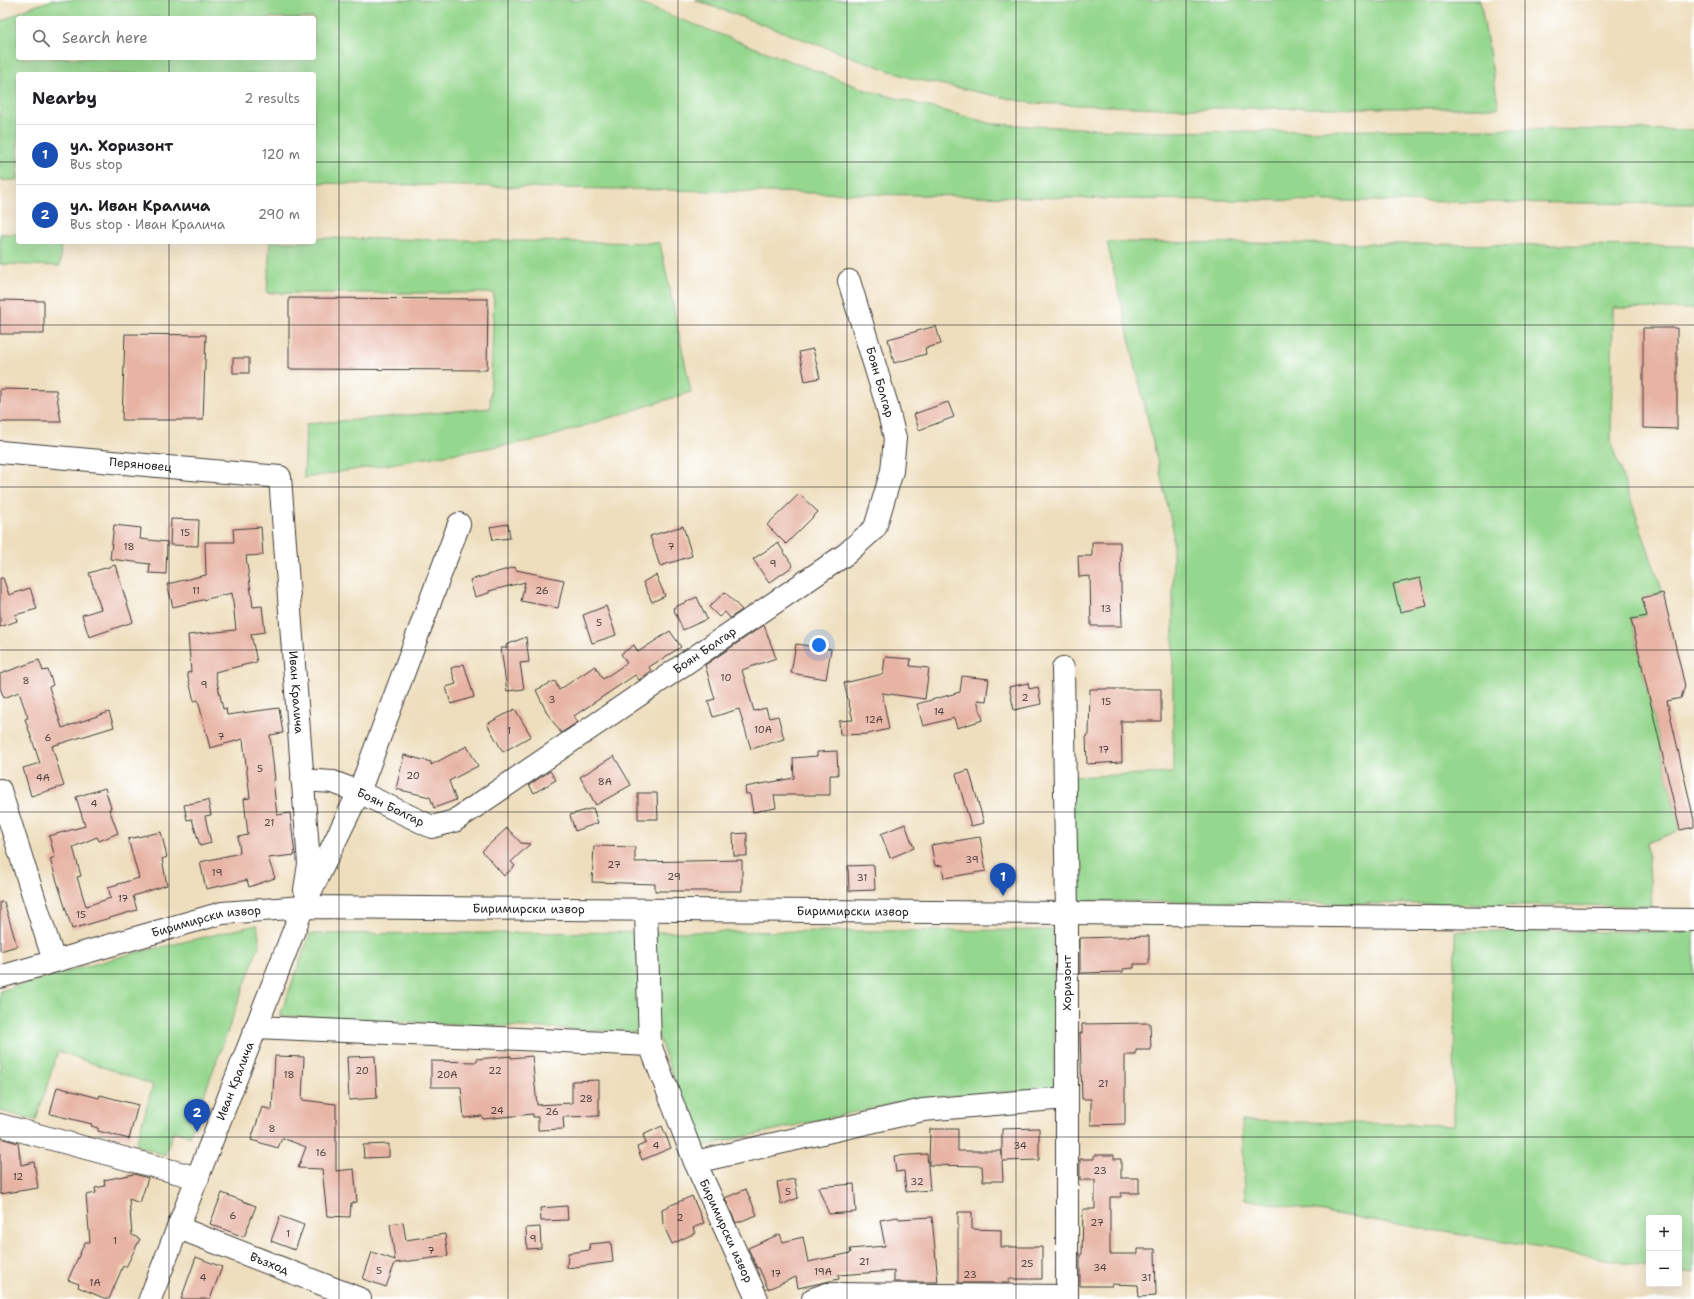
<!DOCTYPE html>
<meta charset="utf-8">
<style>
:root{--surface:#fff;--page:#f6f6f6;--text:#202124;--muted:#757577;--line:#e0e0e0;--accent:#7c3aed}
body{margin:0;font-family:"Shantell Sans",sans-serif;background:var(--page);color:var(--text)}
.controls{position:absolute;right:12px;bottom:12px;display:grid;overflow:hidden;border-radius:4px;box-shadow:0 4px 16px #0002}
.controls button{width:36px;height:36px;display:grid;place-items:center;padding:0;border:0;border-bottom:1px solid var(--line);background:var(--surface);color:var(--text);font:20px sans-serif}
.you{position:absolute;left:819px;top:645px;width:14px;height:14px;margin:-10px;border:3px solid #fff;border-radius:50%;background:#1a73e8;box-shadow:0 0 0 6px #1a73e833}
.badge{display:grid;place-items:center;width:26px;height:26px;border-radius:50%;background:var(--accent);color:#fff;font-size:13px;font-weight:700}
.pin{position:absolute;translate:-50% -33px;filter:drop-shadow(0 1px 2px #0008)}
.pin::after{content:'';position:absolute;top:21px;width:14px;height:12px;background:inherit;clip-path:polygon(0 0,100% 0,50% 100%)}
.list{margin:0;padding:0;list-style:none}
h2{display:flex;justify-content:space-between;align-items:center;height:52px;margin:0;padding:0 16px;font-size:17px}
h2 small{font-size:13px;font-weight:400;color:var(--muted)}
.list li{display:grid;grid-template-columns:26px 1fr auto;gap:12px;align-items:center;box-sizing:border-box;height:60px;padding:0 16px;border-top:1px solid var(--line)}
.list b{display:block;font-size:15px;white-space:nowrap}
.list p{margin:0;font-size:13px;white-space:nowrap;color:var(--muted)}
.list em{font-size:13px;font-style:normal;color:var(--muted)}
.icon{flex:none;width:22px;height:22px;fill:none;stroke:currentColor;stroke-width:2;stroke-linecap:round;stroke-linejoin:round}
.map{position:relative;flex:none;width:1694px;height:1299px;overflow:hidden}
.search{position:absolute;background:var(--surface);box-shadow:0 4px 16px #0002;left:16px;top:16px;width:300px;height:44px;display:flex;align-items:center;gap:10px;box-sizing:border-box;padding:0 14px;border-radius:4px;color:var(--muted);font-size:15px}
.panel{position:absolute;background:var(--surface);box-shadow:0 4px 16px #0002;left:16px;top:72px;width:300px;height:172px;border-radius:4px}
.map>svg:first-child{display:block}
.green{fill:#95d78e;stroke:#587a55;fill-rule:evenodd}
.building{fill:#e7b4a4}
.lines{fill:none;stroke-linecap:round;stroke-linejoin:round}
.minor-casing{stroke:#3c3934;stroke-width:24}
.minor{stroke:#fff;stroke-width:22}
.grid{fill:none;stroke:#1c1c1c;stroke-width:1;stroke-opacity:0.55}
.labels{text-anchor:middle;dominant-baseline:central;stroke-width:3.5;stroke-linejoin:round;paint-order:stroke}
.number-label{font-size:10px;fill:#4f423e}
.street-label{font-size:12px;fill:#1c1c1c;stroke:#fff}
</style>
<div class="map">
<svg width="1694" height="1299" viewBox="0 0 1694 1299">
<rect width="100%" height="100%" fill="#fff"/>
<filter id="ink" filterUnits="userSpaceOnUse"><feTurbulence type="fractalNoise" baseFrequency=".025" numOctaves="2"/><feDisplacementMap in="SourceGraphic" scale="8" xChannelSelector="R" yChannelSelector="G"/><feConvolveMatrix kernelMatrix="1 2 1 2 8 2 1 2 1" color-interpolation-filters="sRGB"/></filter>
<filter id="wash" filterUnits="userSpaceOnUse"><feTurbulence type="fractalNoise" baseFrequency=".012" numOctaves="4" result="noise"/><feDisplacementMap in="SourceGraphic" scale="16" xChannelSelector="R" yChannelSelector="G"/><feGaussianBlur stdDeviation="0.9" result="paint"/><feColorMatrix in="noise" values="0 0 0 0 0 0 0 0 0 0 0 0 0 0 0 0 0 1.4 0 .05"/><feComposite in="paint" operator="in"/></filter>
<g filter="url(#wash)">
<rect width="100%" height="100%" fill="#eedebe"/>
<g class="green">
<path d="M 52,0 L 630,0 L 866,90 L 993,124 L 1163,132 L 1502,129 L 1694,130 L 1694,204 L 1118,199 L 314,183 L 314,74 L 18,74 L 18,180 L 0,180 L 0,22 L 26,9 ZM 18,18 L 314,18 L 314,58 L 18,58 Z"/>
<polygon points="695,0 1480,0 1499,108 1160,108 1031,103 910,78"/>
<polygon points="0,234 18,234 18,242 61,242 60,266 0,264"/>
<polygon points="314,238 660,243 691,392 543,439 304,478 306,424 490,408 494,293 267,293 270,242 314,242"/>
<polygon points="1107,242 1694,246 1694,309 1613,308 1611,443 1663,593 1643,598 1647,616 1631,619 1680,830 1647,843 1652,906 1088,901 1067,913 1065,777 1173,773 1173,529"/>
<polygon points="257,925 260,943 189,1136 174,1131 165,1155 136,1145 153,1085 58,1051 36,1120 0,1111 0,991 127,955"/>
<polygon points="1053,930 1055,1089 918,1098 699,1147 657,1033 280,1016 310,934"/>
<polygon points="1455,931 1694,932 1694,1273 1679,1271 1679,1218 1649,1218 1649,1266 1245,1199 1242,1121 1454,1125"/>
</g>
<g id="blocks">
<g class="building">
<polygon points="289,298 488,299 487,370 289,369"/>
<polygon points="0,300 44,301 44,334 0,334"/>
<polygon points="936,326 941,344 925,348 926,354 894,363 888,339"/>
<polygon points="1643,328 1677,328 1677,429 1643,428"/>
<polygon points="125,334 206,335 203,420 122,420"/>
<polygon points="813,349 820,378 805,381 799,352"/>
<rect x="233" y="358" width="16" height="15"/>
<polygon points="0,389 56,390 61,422 0,422"/>
<polygon points="948,402 954,417 919,430 914,414"/>
<polygon points="799,494 818,512 786,544 767,525"/>
<polygon points="171,519 199,520 198,546 170,545"/>
<polygon points="508,524 510,538 493,540 490,527"/>
<polygon points="114,525 141,528 140,539 167,542 166,574 149,573 150,564 110,559"/>
<polygon points="683,526 692,556 660,566 650,536"/>
<polygon points="261,527 263,555 246,556 253,607 262,606 265,632 251,634 257,662 215,672 223,709 226,708 227,715 279,708 283,733 270,735 275,780 273,780 277,815 290,813 295,855 268,858 275,878 249,887 247,880 206,889 200,862 240,853 238,837 248,835 244,799 250,798 243,739 210,748 198,700 194,701 187,673 191,672 188,635 236,630 232,593 173,607 167,584 206,575 205,542 234,542 233,529"/>
<polygon points="1092,542 1120,542 1122,626 1091,626 1090,576 1079,577 1078,556 1092,556"/>
<polygon points="778,543 793,566 769,583 753,559"/>
<polygon points="115,565 133,622 89,637 82,615 101,609 89,573"/>
<polygon points="515,567 516,570 564,580 558,608 521,601 525,582 489,591 489,593 475,597 470,580"/>
<polygon points="656,575 665,596 652,602 643,582"/>
<polygon points="0,578 3,578 9,595 30,588 37,609 15,615 17,621 0,627"/>
<polygon points="1420,578 1427,606 1400,612 1393,584"/>
<polygon points="725,592 742,610 730,618 725,612 719,617 709,607"/>
<polygon points="1663,593 1685,686 1681,698 1667,701 1694,820 1694,827 1680,830 1631,619 1647,616 1642,598"/>
<polygon points="697,597 707,619 683,630 673,608"/>
<polygon points="606,606 616,635 592,643 583,615"/>
<polygon points="764,625 776,658 742,670 754,711 766,708 769,718 778,716 784,739 751,749 739,709 713,717 708,701 715,699 705,665"/>
<polygon points="670,631 681,647 649,667 651,671 639,680 635,675 574,716 578,722 561,733 547,713 536,690 555,681 559,690 595,666 603,679 627,663 621,654 634,645 638,652"/>
<polygon points="526,637 529,662 520,663 524,689 507,691 501,648 507,648 506,645"/>
<polygon points="796,644 831,649 826,679 791,673"/>
<polygon points="885,657 911,659 910,666 929,668 925,699 882,693 889,729 868,734 840,735 839,721 853,720 844,683 883,674"/>
<polygon points="39,660 43,671 48,670 53,685 49,687 62,728 109,712 114,727 52,746 64,786 31,796 23,768 40,763 25,719 28,718 19,692 4,698 0,688 0,674"/>
<polygon points="464,664 474,697 451,704 446,687 456,684 451,668"/>
<polygon points="962,676 989,679 986,701 977,700 983,720 957,728 954,718 923,726 917,704 960,692"/>
<polygon points="1028,683 1029,689 1038,687 1041,704 1014,710 1009,687"/>
<polygon points="1090,689 1161,689 1161,721 1121,721 1122,762 1087,764 1086,735 1089,735"/>
<polygon points="515,709 531,736 503,752 487,724"/>
<polygon points="467,746 478,766 449,781 456,800 434,808 430,797 396,789 404,755 431,762 431,765"/>
<polygon points="837,751 838,775 830,775 830,795 774,795 776,808 753,812 750,794 746,794 745,787 794,778 793,758 817,756 817,752"/>
<polygon points="614,756 631,785 596,805 580,777"/>
<polygon points="969,770 984,823 971,826 956,774"/>
<polygon points="550,771 556,780 534,793 529,785"/>
<polygon points="105,788 111,808 109,809 118,833 99,841 97,837 73,847 81,876 77,877 86,906 111,898 108,887 139,878 128,839 161,832 167,857 162,859 167,885 133,896 137,910 72,929 50,859 55,857 49,836 85,826 76,797"/>
<polygon points="638,793 657,793 658,819 638,819"/>
<polygon points="208,800 211,815 205,816 211,843 200,846 192,819 187,820 184,805"/>
<polygon points="593,808 598,823 575,831 570,815"/>
<polygon points="905,824 914,848 890,858 881,834"/>
<polygon points="507,828 521,843 530,844 511,862 515,866 504,876 482,851"/>
<polygon points="747,833 747,856 734,856 733,834"/>
<polygon points="980,837 986,871 944,878 942,865 935,866 931,845"/>
<polygon points="594,846 635,847 635,862 742,860 742,891 655,891 655,884 592,882"/>
<polygon points="874,865 875,890 849,891 848,866"/>
<polygon points="0,902 4,902 17,946 0,951"/>
<polygon points="1149,936 1149,964 1134,964 1134,968 1123,969 1123,972 1080,973 1080,938"/>
<polygon points="1150,1023 1151,1050 1136,1050 1136,1055 1125,1055 1125,1124 1091,1125 1091,1099 1082,1099 1080,1033 1082,1033 1082,1024"/>
<polygon points="275,1056 304,1057 302,1100 336,1104 336,1171 354,1169 357,1202 351,1203 350,1217 327,1216 322,1169 298,1168 306,1147 282,1138 278,1148 251,1140 262,1107 272,1110"/>
<polygon points="375,1056 377,1098 349,1100 347,1057"/>
<polygon points="511,1056 511,1058 532,1056 537,1105 572,1103 572,1081 599,1080 599,1116 563,1117 564,1129 538,1130 538,1117 533,1117 533,1114 483,1119 482,1116 464,1118 461,1087 431,1087 431,1061 477,1062 477,1059"/>
<polygon points="57,1087 99,1098 100,1095 138,1105 129,1139 98,1131 98,1128 91,1126 92,1124 50,1114"/>
<polygon points="662,1126 671,1148 642,1160 637,1147 646,1143 643,1135"/>
<polygon points="1039,1128 1039,1160 1002,1161 1003,1181 983,1181 982,1166 929,1165 930,1129 958,1129 958,1151 1002,1151 1002,1159 1002,1129"/>
<polygon points="0,1138 18,1143 21,1165 34,1162 38,1188 0,1194"/>
<polygon points="389,1144 389,1157 364,1158 363,1145"/>
<polygon points="927,1154 930,1190 906,1192 904,1171 896,1172 894,1156"/>
<polygon points="1094,1155 1114,1155 1114,1159 1121,1159 1121,1178 1139,1178 1139,1193 1121,1193 1121,1197 1110,1197 1110,1254 1138,1254 1138,1249 1155,1249 1156,1296 1139,1297 1138,1285 1112,1284 1112,1286 1080,1286 1080,1254 1082,1254 1083,1209 1095,1209 1095,1180 1080,1180 1080,1159 1094,1159"/>
<polygon points="134,1174 148,1178 140,1203 129,1199 132,1235 140,1239 126,1267 123,1266 109,1299 106,1299 78,1287 79,1284 68,1280 85,1242 90,1242 86,1195 96,1193 95,1188 105,1186 104,1180"/>
<polygon points="795,1179 798,1198 781,1205 777,1182"/>
<polygon points="854,1184 856,1212 829,1214 818,1187"/>
<polygon points="746,1189 757,1215 736,1223 725,1198"/>
<polygon points="222,1193 256,1206 244,1237 210,1224"/>
<polygon points="692,1196 704,1223 693,1228 695,1233 672,1244 663,1224 662,1209"/>
<polygon points="567,1206 568,1220 541,1221 540,1208"/>
<polygon points="958,1212 972,1212 972,1229 1001,1230 1001,1247 1042,1247 1042,1279 1009,1279 1009,1283 958,1283"/>
<polygon points="280,1216 304,1225 295,1250 271,1241"/>
<polygon points="898,1217 899,1219 932,1217 938,1282 894,1282 894,1271 838,1275 839,1279 798,1288 796,1277 768,1289 759,1268 757,1268 748,1248 780,1234 783,1242 803,1237 808,1262 851,1253 850,1249 885,1246 880,1220"/>
<polygon points="403,1222 406,1240 445,1234 448,1256 395,1263 386,1287 363,1279 372,1252 395,1260 390,1224"/>
<polygon points="540,1227 541,1248 527,1249 526,1228"/>
<polygon points="611,1242 613,1262 567,1268 568,1253 590,1250 589,1244"/>
<polygon points="196,1257 222,1267 210,1299 181,1299"/>
</g>
</g>
</g>
<g filter="url(#ink)">
<use href="#blocks" fill-opacity="0" stroke="#3c3934" stroke-width="1"/>
<g class="lines">
<g class="minor-casing">
<g id="minor">
<path id="s1" d="M 0,452 L 280,477 L 309,864 L 305,890"/>
<polyline points="1063,668 1067,913 1067,1299"/>
<path id="s2" d="M 302,780 L 333,782 L 359,792 L 432,827 L 454,821 L 846,554 L 875,528 L 892,471 L 895,438 L 886,402 L 849,281"/>
<polyline points="0,790 54,961"/>
<path id="s3" d="M 646,910 L 650,1045 L 695,1162 L 757,1299"/>
<path id="s4" d="M 0,977 L 222,913 L 303,907 L 1067,913 L 1694,920"/>
<polyline points="256,1027 650,1045"/>
<polyline points="0,1125 198,1178"/>
<polyline points="695,1162 923,1110 1066,1098"/>
<path id="s5" d="M 179,1228 L 360,1299"/>
<path id="s6" d="M 150,1299 L 303,907 L 359,792 L 459,524"/>
<polyline points="813,1299 827,1294 1067,1296"/>
</g>
</g>
<use href="#minor" class="minor"/>
</g>
</g>
<path class="grid" d="M 169,0 L 169,18M 339,0 L 339,1299M 508,0 L 508,1299M 678,0 L 678,1299M 847,0 L 847,1299M 1016,0 L 1016,1299M 1186,0 L 1186,1299M 1355,0 L 1355,1299M 1525,0 L 1525,1299M 169,58 L 169,74M 0,162 L 18,162M 314,162 L 1694,162M 169,242 L 169,1299M 0,325 L 1694,325M 0,487 L 1694,487M 0,650 L 1694,650M 0,812 L 1694,812M 0,974 L 1694,974M 0,1137 L 1694,1137"/>
<g class="labels">
<g class="number-label">
<text x="185" y="532">15</text>
<text x="129" y="546">18</text>
<text x="671" y="546">7</text>
<text x="773" y="563">9</text>
<text x="196" y="590">11</text>
<text x="542" y="590">26</text>
<text x="1106" y="608">13</text>
<text x="599" y="622">5</text>
<text x="726" y="677">10</text>
<text x="26" y="680">8</text>
<text x="204" y="684">9</text>
<text x="1025" y="697">2</text>
<text x="552" y="699">3</text>
<text x="1106" y="701">15</text>
<text x="939" y="711">14</text>
<text x="874" y="719">12А</text>
<text x="763" y="729">10А</text>
<text x="509" y="730">1</text>
<text x="221" y="736">7</text>
<text x="48" y="737">6</text>
<text x="1104" y="749">17</text>
<text x="260" y="768">5</text>
<text x="413" y="775">20</text>
<text x="43" y="777">4А</text>
<text x="605" y="781">8А</text>
<text x="94" y="803">4</text>
<text x="269" y="822">21</text>
<text x="972" y="859">39</text>
<text x="614" y="864">27</text>
<text x="217" y="872">19</text>
<text x="674" y="876">29</text>
<text x="862" y="877">31</text>
<text x="123" y="898">17</text>
<text x="81" y="914">15</text>
<text x="362" y="1070">20</text>
<text x="495" y="1070">22</text>
<text x="289" y="1074">18</text>
<text x="447" y="1074">20А</text>
<text x="1103" y="1083">21</text>
<text x="586" y="1098">28</text>
<text x="497" y="1110">24</text>
<text x="552" y="1111">26</text>
<text x="272" y="1128">8</text>
<text x="656" y="1145">4</text>
<text x="1020" y="1145">34</text>
<text x="321" y="1152">16</text>
<text x="1100" y="1170">23</text>
<text x="18" y="1176">12</text>
<text x="917" y="1181">32</text>
<text x="788" y="1191">5</text>
<text x="233" y="1215">6</text>
<text x="680" y="1217">2</text>
<text x="1097" y="1222">27</text>
<text x="288" y="1233">1</text>
<text x="533" y="1238">9</text>
<text x="115" y="1240">1</text>
<text x="431" y="1250">7</text>
<text x="864" y="1261">21</text>
<text x="1027" y="1263">25</text>
<text x="1100" y="1267">34</text>
<text x="379" y="1270">5</text>
<text x="823" y="1271">19А</text>
<text x="776" y="1273">17</text>
<text x="970" y="1274">23</text>
<text x="203" y="1277">4</text>
<text x="1146" y="1277">31</text>
<text x="95" y="1282">1А</text>
</g>
<g class="street-label">
<text transform="translate(880 382) rotate(74)">Боян Болгар</text>
<text stroke="none"><textPath href="#s1" startOffset="141">Перяновец</textPath></text>
<text stroke="none"><textPath href="#s2" startOffset="466">Боян Болгар</textPath></text>
<text stroke="none"><textPath href="#s1" startOffset="497">Иван Кралича</textPath></text>
<text stroke="none"><textPath href="#s2" startOffset="94">Боян Болгар</textPath></text>
<text stroke="none"><textPath href="#s4" startOffset="538">Биримирски извор</textPath></text>
<text stroke="none"><textPath href="#s4" startOffset="862">Биримирски извор</textPath></text>
<text stroke="none"><textPath href="#s4" startOffset="214">Биримирски извор</textPath></text>
<text transform="translate(1067 983) rotate(-90)">Хоризонт</text>
<text stroke="none"><textPath href="#s6" startOffset="234">Иван Кралича</textPath></text>
<text stroke="none"><textPath href="#s3" startOffset="336">Биримирски извор</textPath></text>
<text stroke="none"><textPath href="#s5" startOffset="97">Възход</textPath></text>
</g>
</g>
</svg>
<div class="controls">
<button>+</button>
<button>−</button>
</div>
<div class="you"></div>
<div class="pin badge" style="left:1003px;top:896px;background:#1a4fb4">1</div>
<div class="pin badge" style="left:197px;top:1132px;background:#1a4fb4">2</div>
<div class="search"><svg class="icon" aria-label="search" viewBox="0 0 24 24"><circle cx="10" cy="10" r="6"/><path d="M15 15l6 6"/></svg>Search here</div>
<section class="panel">
<h2>Nearby<small>2 results</small></h2>
<ul class="list">
<li><span class="badge" style="background:#1a4fb4">1</span><div><b>ул. Хоризонт</b><p>Bus stop</p></div><em>120 m</em></li>
<li><span class="badge" style="background:#1a4fb4">2</span><div><b>ул. Иван Кралича</b><p>Bus stop · Иван Кралича</p></div><em>290 m</em></li>
</ul>
</section>
</div>
